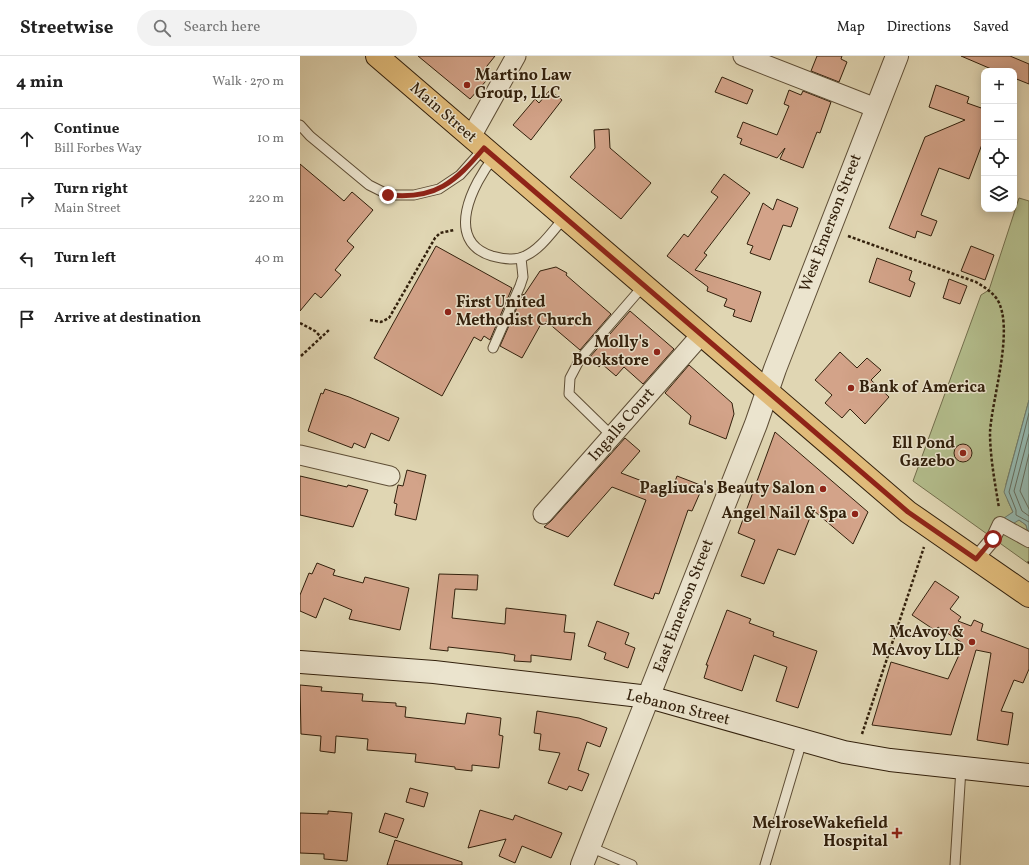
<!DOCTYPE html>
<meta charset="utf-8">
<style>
:root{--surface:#fff;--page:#f2f2f2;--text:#222;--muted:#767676;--line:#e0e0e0}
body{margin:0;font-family:Vollkorn,serif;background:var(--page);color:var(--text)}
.controls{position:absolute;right:12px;top:12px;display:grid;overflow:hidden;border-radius:8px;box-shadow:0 2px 10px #0003}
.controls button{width:36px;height:36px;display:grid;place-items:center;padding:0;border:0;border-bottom:1px solid var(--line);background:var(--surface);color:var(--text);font:20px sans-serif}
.stop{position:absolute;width:12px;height:12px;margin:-9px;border:3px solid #8f2418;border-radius:50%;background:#fff}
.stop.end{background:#8f2418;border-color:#fff;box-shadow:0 1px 4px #0008}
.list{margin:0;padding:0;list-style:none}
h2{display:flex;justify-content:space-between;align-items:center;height:52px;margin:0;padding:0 16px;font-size:17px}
h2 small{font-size:13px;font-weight:400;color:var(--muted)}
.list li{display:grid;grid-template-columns:26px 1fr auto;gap:12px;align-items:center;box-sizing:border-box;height:60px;padding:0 16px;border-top:1px solid var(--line)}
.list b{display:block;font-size:15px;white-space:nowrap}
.list p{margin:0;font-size:13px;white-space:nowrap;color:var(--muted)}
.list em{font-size:13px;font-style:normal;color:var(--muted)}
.icon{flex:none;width:22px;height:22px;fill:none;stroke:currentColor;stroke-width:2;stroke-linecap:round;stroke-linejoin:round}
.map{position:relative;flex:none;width:729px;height:809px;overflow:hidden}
header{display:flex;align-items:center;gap:24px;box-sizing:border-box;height:56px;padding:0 20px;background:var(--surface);border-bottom:1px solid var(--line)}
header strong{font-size:19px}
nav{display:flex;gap:22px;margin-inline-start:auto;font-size:14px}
.search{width:280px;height:36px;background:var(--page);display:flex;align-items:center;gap:10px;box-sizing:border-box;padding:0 14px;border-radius:22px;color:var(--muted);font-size:15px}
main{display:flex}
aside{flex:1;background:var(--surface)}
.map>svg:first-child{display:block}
.green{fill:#b3bd8c;stroke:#726e4c}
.water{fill:#94b9b1;stroke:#6d7c6f}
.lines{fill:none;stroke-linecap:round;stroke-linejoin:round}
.shore{stroke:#636c5e;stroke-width:1}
.building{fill:#d3a389;stroke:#32200c}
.service-casing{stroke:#5e4e36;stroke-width:11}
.pedestrian-casing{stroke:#5e4e36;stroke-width:16}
.minor-casing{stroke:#5e4e36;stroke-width:21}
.tertiary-casing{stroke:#5e4e36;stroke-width:24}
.secondary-casing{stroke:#32200c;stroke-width:24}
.primary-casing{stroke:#32200c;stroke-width:24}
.path{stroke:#32200c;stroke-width:2.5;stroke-dasharray:3 2;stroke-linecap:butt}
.service{stroke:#ebe4ce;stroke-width:9}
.pedestrian{stroke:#ebe4ce;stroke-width:14}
.minor{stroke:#ebe4ce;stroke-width:19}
.tertiary{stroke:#ebe4ce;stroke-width:22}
.secondary{stroke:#ebe4ce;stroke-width:22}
.primary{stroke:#e0bb7a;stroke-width:22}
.route{stroke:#8f2418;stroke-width:5}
.poi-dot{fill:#8f2418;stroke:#ebe4ce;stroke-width:1.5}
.labels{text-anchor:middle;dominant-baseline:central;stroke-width:3;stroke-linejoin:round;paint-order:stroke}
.poi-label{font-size:16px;font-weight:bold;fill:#32200c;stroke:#ebe4ce;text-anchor:end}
.street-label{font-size:16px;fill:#32200c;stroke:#ebe4ce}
</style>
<header>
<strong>Streetwise</strong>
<div class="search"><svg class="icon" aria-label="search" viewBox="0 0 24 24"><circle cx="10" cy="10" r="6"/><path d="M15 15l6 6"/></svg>Search here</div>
<nav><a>Map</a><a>Directions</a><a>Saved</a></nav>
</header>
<main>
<aside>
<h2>4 min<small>Walk · 270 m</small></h2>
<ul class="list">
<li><svg class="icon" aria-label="ahead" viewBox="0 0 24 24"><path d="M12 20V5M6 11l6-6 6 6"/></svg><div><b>Continue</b><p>Bill Forbes Way</p></div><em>10 m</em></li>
<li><svg class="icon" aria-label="right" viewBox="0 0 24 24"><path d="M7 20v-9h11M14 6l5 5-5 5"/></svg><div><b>Turn right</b><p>Main Street</p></div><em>220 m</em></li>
<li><svg class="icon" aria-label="left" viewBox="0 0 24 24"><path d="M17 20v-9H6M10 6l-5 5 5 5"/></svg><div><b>Turn left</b></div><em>40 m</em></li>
<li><svg class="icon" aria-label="arrive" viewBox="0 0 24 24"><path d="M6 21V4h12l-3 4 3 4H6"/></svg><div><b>Arrive at destination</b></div></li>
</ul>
</aside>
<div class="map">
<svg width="729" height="809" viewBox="0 0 729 809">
<rect width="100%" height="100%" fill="#e0d6b3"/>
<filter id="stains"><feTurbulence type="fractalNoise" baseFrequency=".005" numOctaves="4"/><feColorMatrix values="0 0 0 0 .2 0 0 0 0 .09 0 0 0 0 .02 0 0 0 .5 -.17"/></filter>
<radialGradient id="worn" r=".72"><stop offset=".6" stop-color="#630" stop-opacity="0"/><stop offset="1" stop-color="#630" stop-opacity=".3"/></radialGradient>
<polygon class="green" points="719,142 729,145 729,344 706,428 708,445 713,456 705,462 719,464 726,469 729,480 729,508 613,425 681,239 689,234"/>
<polygon class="water" points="729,344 729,480 726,469 719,464 711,469 704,462 713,456 704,436"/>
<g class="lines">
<g class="shore">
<polyline points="729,357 709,436 716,454 716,459 729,466"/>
<polyline points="729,378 714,435 722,455 729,460"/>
<polyline points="729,398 720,435 729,453"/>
</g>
</g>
<g class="building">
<polygon points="118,0 195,0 179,20 186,25 170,43"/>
<polygon points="517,0 542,0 541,3 547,6 539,26 511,15"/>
<polygon points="661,0 710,0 729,8 729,28 714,22 714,15 696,15"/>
<polygon points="422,21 453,34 447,48 415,36"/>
<polygon points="636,29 669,41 667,47 684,53 684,83 669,123 639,112 621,159 637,165 631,180 617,175 615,182 589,172 625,81 665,64 629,51"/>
<polygon points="250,34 262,44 231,84 213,69 235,43 239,47"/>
<polygon points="489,34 501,39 503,35 531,46 520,77 517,76 503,112 480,103 485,92 477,102 440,88 442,83 437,81 443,66 477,79 489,50 484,48"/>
<polygon points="309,73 310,92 351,127 321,163 270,121 295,92 294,74"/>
<polygon points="0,108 44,145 52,136 73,154 47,185 54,191 35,214 41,219 21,242 15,237 0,255"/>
<polygon points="424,118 450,137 404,197 407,199 395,214 461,236 451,266 433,260 435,254 424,250 427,243 407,235 408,231 367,200 384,178 388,181 418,141 411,136"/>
<polygon points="477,143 498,152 491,171 483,169 470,204 450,197 453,190 447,188 463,147 473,154"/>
<polygon points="136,190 212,232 190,284 184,280 181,285 174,281 142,340 74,302"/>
<polygon points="671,190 694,199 685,224 661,215"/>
<polygon points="577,202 612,215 609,224 615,227 610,241 569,226"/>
<polygon points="256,211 267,217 266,219 311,258 280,294 246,265 243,269 241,268 222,302 200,290 223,238 224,239 240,215"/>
<polygon points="649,223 667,230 660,248 643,242"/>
<polygon points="330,255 374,293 343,328 324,311 316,320 302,308 299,311 289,302"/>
<polygon points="540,296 557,312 567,302 581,314 571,324 589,341 565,368 550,353 542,362 525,347 532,339 515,324"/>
<polygon points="389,309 432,347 434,358 426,383 389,368 391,360 365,337"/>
<polygon points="25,333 49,341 99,362 89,385 71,377 65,392 54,387 52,392 8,375 21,337 23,338"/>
<polygon points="475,376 568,456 553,488 513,454 495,499 478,493 464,528 441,520 455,484 438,477"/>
<polygon points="325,382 340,395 321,417 371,436 377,420 403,430 392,455 388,454 359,538 355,537 353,543 314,529 346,444 312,431 268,481 244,471 251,465"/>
<circle cx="663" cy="397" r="9"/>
<polygon points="107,414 126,419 116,464 95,459 97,448 94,447 98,429 103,430"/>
<polygon points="0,420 47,431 48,429 68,434 53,471 0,459"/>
<polygon points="17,507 35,514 33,519 63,527 65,521 109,532 100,574 49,563 52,554 24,542 16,562 0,555 0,539 9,517 12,518"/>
<polygon points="139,518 178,519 177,534 155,533 152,562 205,568 206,552 266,559 264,576 275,577 271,604 231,599 231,606 214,605 215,599 203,597 148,591 148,595 130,593"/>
<polygon points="635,525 659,541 650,553 661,561 658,565 671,570 674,564 683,568 681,575 729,593 729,613 723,627 714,624 701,655 713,657 708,689 677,684 691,597 676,594 651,679 572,669 591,606 648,623 664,588 638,571 636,575 612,559"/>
<polygon points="427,554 451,563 449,567 474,576 473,580 517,595 498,652 476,645 487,611 454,599 442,635 404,622 408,609 406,609"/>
<polygon points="297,565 329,577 325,588 335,592 328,612 304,603 306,597 288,590"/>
<polygon points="0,629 22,631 21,635 63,638 62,645 96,647 96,650 106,651 105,661 165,668 167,657 201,662 199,679 203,680 199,712 172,709 172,715 155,713 155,711 115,706 116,698 67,694 68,683 36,680 35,697 20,695 21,680 1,678"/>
<polygon points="237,655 279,662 307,672 300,691 287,686 278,714 289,718 282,735 269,730 267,734 248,727 260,697 239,694 241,678 234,677"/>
<polygon points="110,732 128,737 124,751 106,746"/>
<polygon points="180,754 213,764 215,759 262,777 251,802 222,790 215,807 199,800 206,783 168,792"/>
<polygon points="28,755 52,757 47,805 24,803 24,798 0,797 0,757 28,758"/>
<polygon points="85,757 104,763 97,782 79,776"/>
<polygon points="95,784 162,806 162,809 87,809"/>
</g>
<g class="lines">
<g class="service-casing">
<g id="service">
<polyline points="0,69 10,80 69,129 89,139 114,139 139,133 160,119 184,92"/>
<path d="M 194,101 C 173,127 143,185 192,200 C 203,203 216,205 225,200 C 241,193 253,174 265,161"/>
<polyline points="193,292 220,230 223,221 221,202"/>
<polyline points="312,380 269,338 270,322 280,303 344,229"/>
<polyline points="290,791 332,809"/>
<polyline points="465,809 502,685"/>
<polyline points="655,809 661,712"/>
</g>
</g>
<g class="pedestrian-casing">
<polyline id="pedestrian" points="676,503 693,483 700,468 729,484"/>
</g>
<g class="minor-casing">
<g id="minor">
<polyline points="443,0 576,52"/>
<polyline points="171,81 216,0"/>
<polyline points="0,399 90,420"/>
<polyline points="243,458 401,279"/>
</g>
</g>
<g class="tertiary-casing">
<polyline id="tertiary" points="282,809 456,368 475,313 597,0"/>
</g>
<g class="secondary-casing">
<polyline id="secondary" points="0,606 134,616 349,641 544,696 590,704 729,719"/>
</g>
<g class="primary-casing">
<polyline id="primary" points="77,0 608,456 729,540"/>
</g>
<g class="path">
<path d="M 548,180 L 676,226 C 684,231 691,235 697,243 C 715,272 692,342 690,376 C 690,401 695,427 699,452"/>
<polyline points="70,264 81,266 89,262 135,182 140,177 154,174"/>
<polyline points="0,267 15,275 21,281"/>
<polyline points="1,300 29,274"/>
<polyline points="728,507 729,506"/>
<polyline points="562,678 624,491"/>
</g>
<use href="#service" class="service"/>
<use href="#pedestrian" class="pedestrian"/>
<use href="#minor" class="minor"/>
<use href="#tertiary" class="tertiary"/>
<use href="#secondary" class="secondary"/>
<use href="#primary" class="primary"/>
</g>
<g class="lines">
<path class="route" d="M 88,139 C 136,144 155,126 184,92 L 608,456 L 676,503 L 693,483"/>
</g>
<g class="poi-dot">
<circle cx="167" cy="29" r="4"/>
<circle cx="148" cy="256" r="4"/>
<circle cx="357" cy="296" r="4"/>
<circle cx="551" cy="332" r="4"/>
<circle cx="663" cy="397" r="4"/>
<circle cx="523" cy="433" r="4"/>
<circle cx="555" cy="458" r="4"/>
<circle cx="672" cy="586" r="4"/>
<path d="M595 771h4v4h4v4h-4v4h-4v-4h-4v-4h4z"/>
</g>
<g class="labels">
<g class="poi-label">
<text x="175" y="20" text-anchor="start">Martino Law<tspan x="175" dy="18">Group, LLC</tspan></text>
<text x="156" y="247" text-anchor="start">First United<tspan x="156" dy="18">Methodist Church</tspan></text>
<text x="349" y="287">Molly's<tspan x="349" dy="18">Bookstore</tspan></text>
<text x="559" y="332" text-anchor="start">Bank of America</text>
<text x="655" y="388">Ell Pond<tspan x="655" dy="18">Gazebo</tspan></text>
<text x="515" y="433">Pagliuca's Beauty Salon</text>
<text x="547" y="458">Angel Nail &amp; Spa</text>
<text x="664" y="577">McAvoy &amp;<tspan x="664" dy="18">McAvoy LLP</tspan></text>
<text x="588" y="768">MelroseWakefield<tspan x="588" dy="18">Hospital</tspan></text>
</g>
<g class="street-label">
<text transform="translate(143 57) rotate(41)">Main Street</text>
<text transform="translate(531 167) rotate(-69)">West Emerson Street</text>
<text transform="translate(322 369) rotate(-49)">Ingalls Court</text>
<text transform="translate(384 550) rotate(-69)">East Emerson Street</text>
<text transform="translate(378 652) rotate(14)">Lebanon Street</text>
</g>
</g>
<rect width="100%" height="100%" filter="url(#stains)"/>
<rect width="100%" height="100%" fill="url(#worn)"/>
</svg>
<div class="controls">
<button>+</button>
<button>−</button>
<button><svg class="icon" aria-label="locate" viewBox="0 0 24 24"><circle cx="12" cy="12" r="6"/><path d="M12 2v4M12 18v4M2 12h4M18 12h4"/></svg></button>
<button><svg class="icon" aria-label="layers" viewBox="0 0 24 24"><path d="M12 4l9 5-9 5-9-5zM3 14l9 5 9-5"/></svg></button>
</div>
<div class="stop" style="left:693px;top:483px"></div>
<div class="stop end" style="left:88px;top:139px"></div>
</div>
</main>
